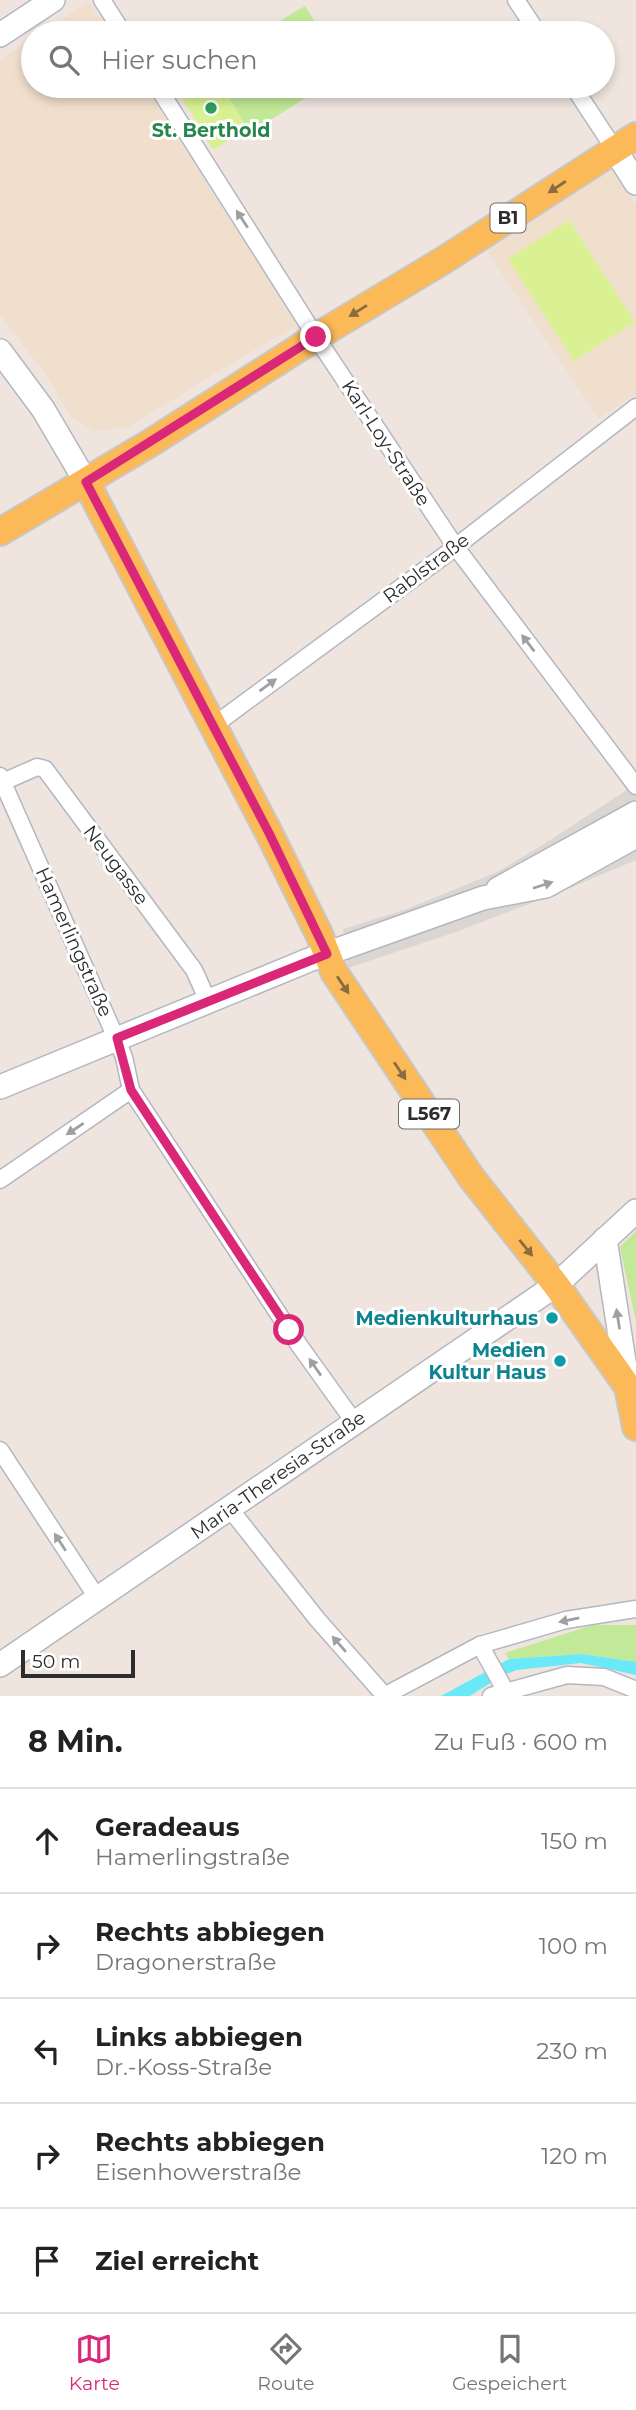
<!DOCTYPE html>
<html lang="de">
<meta charset="utf-8">
<style>
:root{--surface:#fff;--page:#f2f2f2;--text:#222;--muted:#767676;--line:#e0e0e0;--accent:#db2777}
body{margin:0;font-family:Montserrat,sans-serif;background:var(--page);color:var(--text)}
.scale{position:absolute;left:21px;bottom:18px;width:114px;box-sizing:border-box;padding-left:7px;border:4px solid #2d2d2d;border-top:0;font-size:19px;line-height:24px;white-space:nowrap;color:#2d2d2d;-webkit-text-stroke:5px #fff;paint-order:stroke}
.stop{position:absolute;width:21px;height:21px;margin:-16px;border:5px solid #db2777;border-radius:50%;background:#fff}
.stop.end{background:#db2777;border-color:#fff;box-shadow:0 2px 7px #0008}
.list{margin:0;padding:0;list-style:none}
h2{display:flex;justify-content:space-between;align-items:center;height:91px;margin:0;padding:0 28px;font-size:30px}
h2 small{font-size:23px;font-weight:400;color:var(--muted)}
.list li{display:grid;grid-template-columns:46px 1fr auto;gap:21px;align-items:center;box-sizing:border-box;height:105px;padding:0 28px;border-top:2px solid var(--line)}
.list b{display:block;font-size:26px;white-space:nowrap}
.list p{margin:0;font-size:23px;white-space:nowrap;color:var(--muted)}
.list em{font-size:23px;font-style:normal;color:var(--muted)}
.icon{flex:none;width:38px;height:38px;fill:none;stroke:currentColor;stroke-width:2;stroke-linecap:round;stroke-linejoin:round}
.map{position:relative;flex:none;width:636px;height:1696px;overflow:hidden}
.search{position:absolute;background:var(--surface);box-shadow:0 4px 10px #0003;left:21px;right:21px;top:21px;height:77px;display:flex;align-items:center;gap:18px;box-sizing:border-box;padding:0 24px;border-radius:38px;color:var(--muted);font-size:26px}
.sheet{height:616px;background:var(--surface)}
nav{display:flex;justify-content:space-around;align-items:center;box-sizing:border-box;height:98px;border-top:2px solid var(--line);background:var(--surface);font-size:19px;color:var(--muted)}
nav a{display:grid;justify-items:center;gap:4px}
nav .on{color:var(--accent)}
.map>svg:first-child{display:block}
.education{fill:#f1dfcd}
.green{fill:#c1e997}
.pitch{fill:#d9f192}
.plaza{fill:#dbd6d1}
.water{fill:#6aeaf8}
.lines{fill:none;stroke-linecap:round;stroke-linejoin:round}
.street-casing{stroke:#b2b7c1;stroke-width:19}
.secondary-casing{stroke:#b2b7c1;stroke-width:26}
.primary-casing{stroke:#c8c8c8;stroke-width:30}
.street{stroke:#fff;stroke-width:16}
.secondary{stroke:#fff;stroke-width:23}
.primary{stroke:#fbb957;stroke-width:26}
.oneway{fill:#8a6c40}
.oneway2{fill:#a0a0a0}
.route{stroke:#db2777;stroke-width:9}
.leisure-dot{fill:#2e9e5b;stroke:#fff;stroke-width:2.5}
.culture-dot{fill:#0f9aa8;stroke:#fff;stroke-width:2.5}
.labels{text-anchor:middle;dominant-baseline:central;stroke-width:6;stroke-linejoin:round;paint-order:stroke}
.shield{fill:#fff;stroke:#6c6c6c;stroke-width:2}
.shield-label{font-size:18px;font-weight:bold;fill:#2d2d2d}
.leisure-label{font-size:19px;font-weight:bold;fill:#27864d;stroke:#fff}
.street-label{font-size:19px;fill:#2d2d2d;stroke:#fff}
.culture-label{font-size:19px;font-weight:bold;fill:#0d838f;stroke:#fff;text-anchor:end}
</style>
<div class="map">
<svg width="636" height="1696" viewBox="0 0 636 1696">
<rect width="100%" height="100%" fill="#efe5de"/>
<g class="education">
<polygon points="89,2 110,33 40,33"/>
<polygon points="33,38 33,86 145,86 297,326 237,360 129,427 95,431 71,418 47,376 0,315 0,59"/>
<polygon points="608,163 636,205 636,394 599,419 484,246"/>
</g>
<g class="green">
<polygon points="305,6 322,33 259,33"/>
<polygon points="222,86 324,86 250,133"/>
<polygon points="636,1231 636,1322 620,1247"/>
<polygon points="593,1625 636,1625 636,1662 582,1654 509,1659 505,1653"/>
</g>
<g class="pitch">
<polygon points="175,86 222,86 247,129 213,150"/>
<polygon points="569,220 635,322 574,361 508,259"/>
</g>
<polygon class="plaza" points="636,784 636,860 563,891 456,932 348,968 343,929 404,910 495,873 541,846"/>
<polygon class="water" points="582,1654 636,1662 636,1675 581,1663 517,1670 503,1675 470,1696 441,1696 509,1659"/>
<g class="lines">
<g class="street-casing">
<g id="street">
<polyline points="102,0 123,33"/>
<polyline points="516,0 538,33"/>
<polyline points="157,86 316,337 455,546 636,786"/>
<polyline points="573,86 615,150"/>
<polyline points="213,726 445,555 636,407"/>
<polyline points="0,776 116,1038 124,1057 131,1090 299,1345 355,1423"/>
<polyline points="3,782 37,767 45,769 194,970 208,1001"/>
<polyline points="0,1180 131,1090"/>
<polyline points="0,1450 98,1599"/>
<polyline points="230,1509 317,1619 385,1696"/>
<polyline points="480,1645 505,1690"/>
<polyline points="384,1696 480,1645 566,1620 636,1609"/>
<polyline points="491,1696 567,1675 604,1677 636,1690"/>
</g>
</g>
<g class="secondary-casing">
<g id="secondary">
<polyline points="0,35 53,0"/>
<polyline points="615,150 636,183"/>
<polyline points="0,351 43,409 86,482"/>
<polyline points="498,889 636,813"/>
<polyline points="0,1087 309,960 483,898 546,886 636,836"/>
<polyline points="605,1239 628,1387"/>
<polyline points="0,1665 556,1285 636,1211"/>
</g>
</g>
<g class="primary-casing">
<g id="primary">
<polyline points="86,482 269,833 319,934 334,972 471,1177 556,1285 628,1387 636,1427"/>
<polyline points="0,532 152,442 316,337 444,260 636,136"/>
</g>
</g>
<use href="#street" class="street"/>
<use href="#secondary" class="secondary"/>
<use href="#primary" class="primary"/>
</g>
<defs><path id="oneway-solid" d="M-6-.8H1V-3.2L6.5 0L1 3.2V.8H-6Z" transform="scale(1.75)"/></defs>
<g class="oneway">
<use href="#oneway-solid" transform="translate(557 187) rotate(147)"/>
<use href="#oneway-solid" transform="translate(358 311) rotate(148)"/>
<use href="#oneway-solid" transform="translate(343 985) rotate(56)"/>
<use href="#oneway-solid" transform="translate(400 1071) rotate(56)"/>
<use href="#oneway-solid" transform="translate(526 1248) rotate(51)"/>
</g>
<g class="oneway2">
<use href="#oneway-solid" transform="translate(242 219) rotate(-123)"/>
<use href="#oneway-solid" transform="translate(528 643) rotate(-127)"/>
<use href="#oneway-solid" transform="translate(268 685) rotate(-36)"/>
<use href="#oneway-solid" transform="translate(543 885) rotate(-18)"/>
<use href="#oneway-solid" transform="translate(75 1129) rotate(146)"/>
<use href="#oneway-solid" transform="translate(618 1319) rotate(-99)"/>
<use href="#oneway-solid" transform="translate(315 1367) rotate(-125)"/>
<use href="#oneway-solid" transform="translate(60 1542) rotate(-123)"/>
<use href="#oneway-solid" transform="translate(569 1620) rotate(168)"/>
<use href="#oneway-solid" transform="translate(339 1644) rotate(-131)"/>
</g>
<g class="lines">
<polyline class="route" points="289,1330 131,1090 117,1038 327,954 269,833 86,482 316,337"/>
</g>
<circle class="leisure-dot" cx="211" cy="108" r="7"/>
<g class="culture-dot">
<circle cx="552" cy="1318" r="7"/>
<circle cx="560" cy="1361" r="7"/>
</g>
<g class="labels">
<g class="shield">
<rect x="490.5" y="203.5" width="35" height="29" rx="5"/>
<rect x="399" y="1099.5" width="60" height="29" rx="5"/>
</g>
<g class="shield-label">
<text x="508" y="218">B1</text>
<text x="429" y="1114">L567</text>
</g>
<g class="leisure-label">
<text x="211" y="130">St. Berthold</text>
</g>
<g class="street-label">
<text transform="translate(386 443) rotate(57)">Karl-Loy-Straße</text>
<text transform="translate(426 568) rotate(-37)">Rablstraße</text>
<text transform="translate(116 865) rotate(53)">Neugasse</text>
<text transform="translate(74 942) rotate(66)">Hamerlingstraße</text>
<text transform="translate(278 1475) rotate(-35)">Maria-Theresia-Straße</text>
</g>
<g class="culture-label">
<text x="538" y="1318">Medienkulturhaus</text>
<text x="546" y="1350">Medien<tspan x="546" dy="22">Kultur Haus</tspan></text>
</g>
</g>
</svg>
<div class="scale">50 m</div>
<div class="stop" style="left:289px;top:1330px"></div>
<div class="stop end" style="left:316px;top:337px"></div>
<div class="search"><svg class="icon" aria-label="search" viewBox="0 0 24 24"><circle cx="10" cy="10" r="6"/><path d="M15 15l6 6"/></svg>Hier suchen</div>
</div>
<section class="sheet">
<h2>8 Min.<small>Zu Fuß · 600 m</small></h2>
<ul class="list">
<li><svg class="icon" aria-label="ahead" viewBox="0 0 24 24"><path d="M12 20V5M6 11l6-6 6 6"/></svg><div><b>Geradeaus</b><p>Hamerlingstraße</p></div><em>150 m</em></li>
<li><svg class="icon" aria-label="right" viewBox="0 0 24 24"><path d="M7 20v-9h11M14 6l5 5-5 5"/></svg><div><b>Rechts abbiegen</b><p>Dragonerstraße</p></div><em>100 m</em></li>
<li><svg class="icon" aria-label="left" viewBox="0 0 24 24"><path d="M17 20v-9H6M10 6l-5 5 5 5"/></svg><div><b>Links abbiegen</b><p>Dr.-Koss-Straße</p></div><em>230 m</em></li>
<li><svg class="icon" aria-label="right" viewBox="0 0 24 24"><path d="M7 20v-9h11M14 6l5 5-5 5"/></svg><div><b>Rechts abbiegen</b><p>Eisenhowerstraße</p></div><em>120 m</em></li>
<li><svg class="icon" aria-label="arrive" viewBox="0 0 24 24"><path d="M6 21V4h12l-3 4 3 4H6"/></svg><div><b>Ziel erreicht</b></div></li>
</ul>
</section>
<nav>
<a class="on"><svg class="icon" aria-label="map" viewBox="0 0 24 24"><path d="M3 6l6-2 6 2 6-2v14l-6 2-6-2-6 2zM9 4v14M15 6v14"/></svg>Karte</a>
<a><svg class="icon" aria-label="directions" viewBox="0 0 24 24"><path d="M12 3l9 9-9 9-9-9zM9 14v-3h6M13 9l2 2-2 2"/></svg>Route</a>
<a><svg class="icon" aria-label="saved" viewBox="0 0 24 24"><path d="M7 4h10v16l-5-4-5 4z"/></svg>Gespeichert</a>
</nav>
